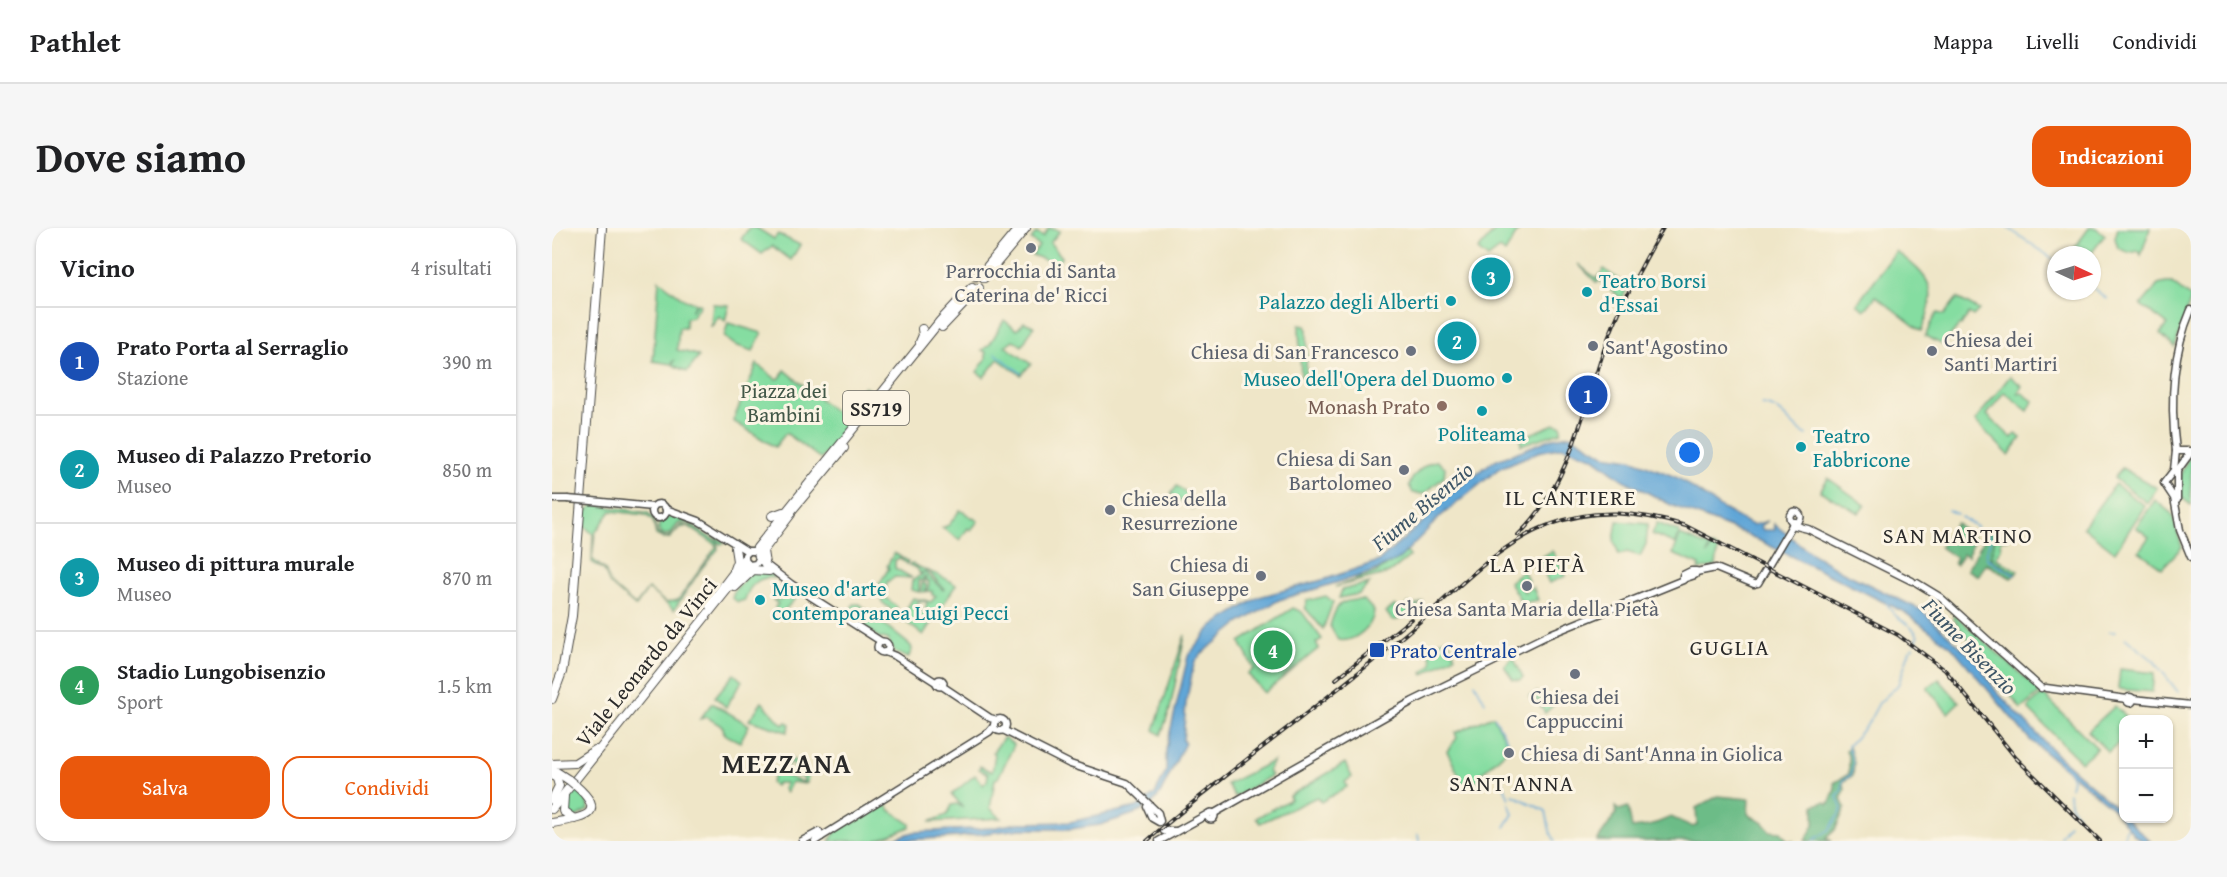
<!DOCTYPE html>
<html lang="it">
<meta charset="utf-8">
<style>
:root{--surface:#fff;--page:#f6f6f6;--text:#202124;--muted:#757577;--line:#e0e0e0;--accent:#ea580c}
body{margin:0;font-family:"Gentium Book Plus",serif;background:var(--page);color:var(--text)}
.controls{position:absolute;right:18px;bottom:18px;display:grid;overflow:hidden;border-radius:12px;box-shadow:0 2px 4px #0004}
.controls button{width:54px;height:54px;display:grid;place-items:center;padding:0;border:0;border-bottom:2px solid var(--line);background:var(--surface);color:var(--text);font:30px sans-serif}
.compass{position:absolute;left:1495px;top:18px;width:54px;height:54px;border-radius:50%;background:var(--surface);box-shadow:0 2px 4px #0004;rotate:94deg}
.you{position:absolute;left:1138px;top:225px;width:21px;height:21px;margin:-15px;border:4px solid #fff;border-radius:50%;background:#1a73e8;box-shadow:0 0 0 9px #1a73e833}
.badge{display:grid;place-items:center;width:39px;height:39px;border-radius:50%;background:var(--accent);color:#fff;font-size:20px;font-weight:700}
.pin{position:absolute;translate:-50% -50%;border:3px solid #fff;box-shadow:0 2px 6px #0006}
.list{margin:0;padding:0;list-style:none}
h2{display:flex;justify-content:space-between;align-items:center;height:78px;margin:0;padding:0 24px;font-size:26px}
h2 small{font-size:20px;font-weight:400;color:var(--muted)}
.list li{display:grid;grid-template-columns:39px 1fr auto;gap:18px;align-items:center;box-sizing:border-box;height:108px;padding:0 24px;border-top:2px solid var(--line)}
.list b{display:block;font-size:22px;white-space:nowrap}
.list p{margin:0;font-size:20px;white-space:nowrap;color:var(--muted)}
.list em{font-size:20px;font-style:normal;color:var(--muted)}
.actions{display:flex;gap:12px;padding:18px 24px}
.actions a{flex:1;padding:14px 0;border:2px solid var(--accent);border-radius:18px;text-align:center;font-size:21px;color:var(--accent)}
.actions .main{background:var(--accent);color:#fff}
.map{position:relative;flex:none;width:1639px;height:613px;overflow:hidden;border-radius:18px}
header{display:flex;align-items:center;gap:36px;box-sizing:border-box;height:84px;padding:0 30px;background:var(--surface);border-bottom:2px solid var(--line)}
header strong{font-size:28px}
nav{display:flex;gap:33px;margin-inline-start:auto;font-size:21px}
.intro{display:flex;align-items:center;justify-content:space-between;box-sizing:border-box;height:144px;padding:0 36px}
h1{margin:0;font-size:42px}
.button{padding:15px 27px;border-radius:18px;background:var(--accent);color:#fff;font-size:21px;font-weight:700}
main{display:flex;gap:36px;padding:0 36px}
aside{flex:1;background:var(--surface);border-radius:18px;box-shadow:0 2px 4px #0004}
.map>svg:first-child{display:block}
.green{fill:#85dda1;stroke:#588466;stroke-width:1.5;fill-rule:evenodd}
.forest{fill:#6cbc87;stroke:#4c7459;stroke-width:1.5}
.water{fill:#61a6d7;stroke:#466881;stroke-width:1.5}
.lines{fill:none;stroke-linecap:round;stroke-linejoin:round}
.stream{stroke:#61a6d7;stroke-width:1.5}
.highway-tunnel{stroke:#c8c1a9;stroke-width:8;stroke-dasharray:8 4;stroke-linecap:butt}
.major-casing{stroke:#484743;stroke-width:9}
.highway-casing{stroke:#484743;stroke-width:10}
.major{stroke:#fff;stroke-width:6}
.highway{stroke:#fff;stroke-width:8}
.rail-casing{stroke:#2b2b2b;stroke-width:4}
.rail{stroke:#fcf5e5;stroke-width:1.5;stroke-dasharray:4.5;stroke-linecap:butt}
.major-bridge-casing{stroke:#484743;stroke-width:9;stroke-linecap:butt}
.highway-bridge-casing{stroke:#484743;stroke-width:10;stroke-linecap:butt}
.major-bridge{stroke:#fff;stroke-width:6}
.highway-bridge{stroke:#fff;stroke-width:8}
.worship-dot{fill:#6b7280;stroke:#fcf5e5;stroke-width:2}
.culture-dot{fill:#0f9aa8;stroke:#fcf5e5;stroke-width:2}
.education-dot{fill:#8d6e63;stroke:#fcf5e5;stroke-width:2}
.transit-dot{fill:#1a4fb4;stroke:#fcf5e5;stroke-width:2}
.labels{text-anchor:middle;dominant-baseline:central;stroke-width:6;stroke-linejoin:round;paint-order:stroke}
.shield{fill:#fcf5e5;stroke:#6a6863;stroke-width:1.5}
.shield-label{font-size:20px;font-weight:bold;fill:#2b2b2b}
.worship-label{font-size:21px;fill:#5b616d;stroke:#fcf5e5;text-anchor:start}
.culture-label{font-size:21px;fill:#0d838f;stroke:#fcf5e5;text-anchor:start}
.park-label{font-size:21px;fill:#425848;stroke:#fcf5e5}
.education-label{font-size:21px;fill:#785e54;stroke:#fcf5e5;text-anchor:end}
.transit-label{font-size:21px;fill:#164399;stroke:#fcf5e5;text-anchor:start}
.street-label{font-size:21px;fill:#2b2b2b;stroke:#fcf5e5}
.neighbourhood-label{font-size:22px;letter-spacing:1.5px;fill:#2b2b2b;stroke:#fcf5e5}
.water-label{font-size:22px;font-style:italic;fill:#3e5667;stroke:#fcf5e5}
.district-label{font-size:27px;font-weight:bold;letter-spacing:1.5px;fill:#2b2b2b;stroke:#fcf5e5}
</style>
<header>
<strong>Pathlet</strong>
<nav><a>Mappa</a><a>Livelli</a><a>Condividi</a></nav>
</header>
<div class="intro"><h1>Dove siamo</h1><a class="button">Indicazioni</a></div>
<main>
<aside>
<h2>Vicino<small>4 risultati</small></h2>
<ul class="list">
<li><span class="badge" style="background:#1a4fb4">1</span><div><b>Prato Porta al Serraglio</b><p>Stazione</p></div><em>390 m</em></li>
<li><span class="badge" style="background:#0f9aa8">2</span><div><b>Museo di Palazzo Pretorio</b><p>Museo</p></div><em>850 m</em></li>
<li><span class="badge" style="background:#0f9aa8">3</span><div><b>Museo di pittura murale</b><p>Museo</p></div><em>870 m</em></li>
<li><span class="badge" style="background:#2e9e5b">4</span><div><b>Stadio Lungobisenzio</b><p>Sport</p></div><em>1.5 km</em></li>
</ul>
<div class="actions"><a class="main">Salva</a><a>Condividi</a></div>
</aside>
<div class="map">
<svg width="1639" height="613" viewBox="0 0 1639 613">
<rect width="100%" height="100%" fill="#fcf5e5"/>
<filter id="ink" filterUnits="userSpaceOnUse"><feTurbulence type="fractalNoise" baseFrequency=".0167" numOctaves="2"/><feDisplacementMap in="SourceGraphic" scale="12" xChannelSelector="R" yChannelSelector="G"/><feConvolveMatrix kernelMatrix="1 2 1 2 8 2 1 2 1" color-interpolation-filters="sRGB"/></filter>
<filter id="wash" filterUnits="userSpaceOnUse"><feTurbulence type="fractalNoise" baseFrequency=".008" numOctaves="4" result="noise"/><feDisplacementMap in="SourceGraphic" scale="24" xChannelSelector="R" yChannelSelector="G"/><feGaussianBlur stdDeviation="1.35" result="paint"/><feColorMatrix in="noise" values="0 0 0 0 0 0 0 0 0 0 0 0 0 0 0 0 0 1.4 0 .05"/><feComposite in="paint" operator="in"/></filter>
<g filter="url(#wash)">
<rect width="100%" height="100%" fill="#efe6c8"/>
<g class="green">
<polygon points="197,0 205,0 222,11 226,6 248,17 239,32 220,18 210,26 189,11"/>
<polygon points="497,0 508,3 498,15 510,29 504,36 480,27 487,18 479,12 484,5 491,9"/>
<polygon points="945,0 968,0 953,25 948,21 936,30 926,22"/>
<polygon points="1537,0 1544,0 1553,7 1538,27 1526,27 1520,23"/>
<polygon points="1566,0 1598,0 1589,27 1587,23 1577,25 1566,20 1563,10"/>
<path d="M 1344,23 C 1379,50 1388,60 1369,103 L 1324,68 L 1313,82 L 1305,76 Z"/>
<polygon points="1026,36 1045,51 1052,41 1076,59 1070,71 1047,52 1045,55"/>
<polygon points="107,52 133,72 144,75 139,83 145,75 148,77 140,89 134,90 133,100 127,100 125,122 145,127 147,129 135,144 121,137 122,133 119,136 101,133"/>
<polygon points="1614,55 1620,55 1639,70 1623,119 1608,106 1615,96 1589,77 1606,57"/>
<polygon points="1405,70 1427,82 1421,88 1417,85 1409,98 1407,97 1394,113 1393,118 1373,108 1385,85 1392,87"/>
<polygon points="161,76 177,77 173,93 167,88 159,99"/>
<polygon points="452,92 465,102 472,94 482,98 470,118 461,112 453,118 479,136 469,147 446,131 432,149 425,144 434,131 434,124 430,122 438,116"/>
<polygon points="176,95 210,105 201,123 183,117 172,109"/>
<polygon points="747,97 753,98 755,102 754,150 749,150"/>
<polygon points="205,136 224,151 228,150 233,142 287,187 312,158 324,167 269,231 234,205 223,219 181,193"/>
<polygon points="1458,148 1470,158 1465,166 1470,165 1481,173 1476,183 1452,164 1435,187 1460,210 1463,206 1469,210 1457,227 1423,193"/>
<polygon points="1002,196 1009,197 1009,204 969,217 969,210"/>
<path d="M 1639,227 L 1639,277 L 1629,269 C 1625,253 1629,240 1639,227 Z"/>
<path d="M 885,233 L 893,239 L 892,249 L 872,266 L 861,265 L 857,257 C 861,247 874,234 885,233 Z"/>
<polygon points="1570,240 1605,260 1595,275 1562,250"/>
<polygon points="1276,250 1313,277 1307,285 1268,263"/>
<polygon points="1563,256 1593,278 1563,324 1531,299"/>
<polygon points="625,258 646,273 640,281 619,266"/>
<polygon points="1603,272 1620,286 1630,319 1610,340 1587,323 1597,309 1584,299"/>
<path d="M 40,276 L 96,285 L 102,291 L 104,304 L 112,310 L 119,308 L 129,297 L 140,298 L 165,314 L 166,321 L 149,341 L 122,382 L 96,361 L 84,378 L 58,356 L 52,342 L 40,334 L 41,306 L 32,298 L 34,281 L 38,281 ZM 59,283 L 94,287 L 101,293 L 104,307 L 112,311 L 118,310 L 127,300 L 136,298 L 165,318 L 126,372 L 114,375 L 96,361 L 83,378 L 58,356 L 53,342 L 40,331 L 43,305 Z"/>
<polygon points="408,282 426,293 419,302 416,300 408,312 390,300 397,297"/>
<path d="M 121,288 L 143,295 L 174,315 L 168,316 C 161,304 141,292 127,295 L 118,306 L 111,307 L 106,302 L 108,292 Z"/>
<polygon points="1065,293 1096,296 1094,316 1088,328 1075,324 1067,327 1062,313"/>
<polygon points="1105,295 1128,304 1124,316 1100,306"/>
<polygon points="1438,301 1455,311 1449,311 1448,317 1450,317 1444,330 1466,343 1464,346 1439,331 1443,310 1436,304"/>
<polygon points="1128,307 1158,319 1155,327 1160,318 1166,321 1164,338 1146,342 1148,337 1121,326"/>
<polygon points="1000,323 1014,348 997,355 990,339 985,342 980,335"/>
<polygon points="855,324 858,328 837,345 783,359 823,345"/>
<polygon points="342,325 356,333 355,336 348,330 343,332 343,340 360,350 343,349 335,354 333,369 345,379 344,386 329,373 331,369 323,363 337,340 335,338"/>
<path d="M 359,335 C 374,344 388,345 404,357 L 371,407 L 349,390 L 361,370 L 366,371 L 365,382 L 373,384 L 375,373 L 368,374 L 368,371 L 379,374 L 384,368 L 380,367 L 380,363 L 369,364 L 370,355 L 374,356 L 374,363 L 376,363 L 377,353 L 373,353 L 374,349 L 371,349 L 372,353 L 367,352 L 367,364 L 359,362 L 360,353 L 373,344 L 391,362 L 392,361 L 377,344 L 367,345 L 366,341 L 357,337 Z"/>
<polygon points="971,342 976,353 969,357 972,364 981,359 986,372 970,375 957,354"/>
<path d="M 214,343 L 224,350 C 208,347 197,357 193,372 L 186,374 L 180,370 L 183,362 L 199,344 Z"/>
<polygon points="818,355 807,366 787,370 790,362"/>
<polygon points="229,360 239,367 236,372 240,368 244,370 227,388 223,379 226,376 221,372 231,371 227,363"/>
<polygon points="774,368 781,374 771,401 753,380 754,373"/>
<path d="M 812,372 L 822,383 C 821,399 802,415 786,412 L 778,398 C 784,376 788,371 812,372 Z"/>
<polygon points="872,374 845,392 840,392 834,384 843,377 847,382 857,375 860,378"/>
<polygon points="302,376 307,376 359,418 360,422 356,430 343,424 335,411 328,410 294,388"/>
<polygon points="741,380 750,384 770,411 764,415 767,420 712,465 696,446 702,441 688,414"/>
<polygon points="1402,386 1489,464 1469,481 1401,390"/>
<polygon points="633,407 618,481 609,507 602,502"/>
<polygon points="895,410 903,428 871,447 870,445 880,436 879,428 872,421"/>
<polygon points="961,429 971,449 968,452 961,451 952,438"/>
<polygon points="1568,441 1602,445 1600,464 1566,461"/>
<polygon points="182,446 190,453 174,479 163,469"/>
<polygon points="1387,451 1407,474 1396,485 1375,460"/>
<polygon points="985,464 990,474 1008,465 1010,469 993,485 984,471 980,473 977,468"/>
<polygon points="1491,466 1545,520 1529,534 1477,482 1477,478"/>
<polygon points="210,474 231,497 234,494 238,496 235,504 197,492"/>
<polygon points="160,475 197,497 188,514 172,506 171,499 155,489 148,491"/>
<polygon points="1563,478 1577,491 1572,491 1571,519 1566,515 1556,524 1536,503"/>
<polygon points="941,488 958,519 927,548 926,553 913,560 895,523 905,510 903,505"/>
<polygon points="452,509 462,517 446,550 443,551 438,580 449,590 377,594 395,587 400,577 405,576 411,580 400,566 423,547 431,557 435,553 436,546 427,541 428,538 440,544 443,526 441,524"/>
<polygon points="236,530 246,534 249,545 256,548 255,555 251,554 252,550 245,548 244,542 241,541 242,536 237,534 232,547 254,556 239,554 234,565 231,561 234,555 225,555 223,558 219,555 223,545 231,546"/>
<polygon points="721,533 716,543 719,548 683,569 675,556"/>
<polygon points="793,535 800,549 793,554 795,559 769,574 765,569 708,595 704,590 739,571 737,568"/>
<polygon points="21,557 35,569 36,582 22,590 10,576"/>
<polygon points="332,572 338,582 358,596 358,599 323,613 277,613 285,602 298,593 300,596 325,579 328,580"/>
</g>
<g class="forest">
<polygon points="1404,295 1422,310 1416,328 1411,326 1404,337 1402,335 1404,330 1388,319"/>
<polygon points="1436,304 1443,310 1439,331 1464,346 1459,350 1434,336 1426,348 1415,342"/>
<polygon points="1297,519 1302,535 1301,547 1291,554 1293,562 1289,571 1293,580 1283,602 1274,610 1280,613 1253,613 1262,597 1262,577 1273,574 1277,576 1283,561 1282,555 1297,546 1297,531 1294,522"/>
<polygon points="1166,568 1197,571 1196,586 1211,595 1218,603 1229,604 1236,613 1242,613 1045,613 1064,586 1063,579 1067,582 1076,579 1080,600 1097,598 1119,589 1141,599 1145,597 1144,580"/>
</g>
<polygon class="water" points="1018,207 1052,227 1079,231 1126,250 1171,281 1194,294 1201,297 1216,293 1209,298 1211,302 1223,302 1222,296 1259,325 1289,343 1369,382 1425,434 1444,463 1507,529 1571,585 1572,590 1575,591 1598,613 1591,613 1583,608 1561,580 1478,512 1400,419 1352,384 1194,306 1119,277 1070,251 1040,229 1011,219 986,224 948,240 889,288 847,331 820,344 727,372 686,396 648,427 642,436 634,475 631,513 633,515 608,566 599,577 582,586 548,597 519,601 468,601 406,609 334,613 362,604 439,600 466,595 518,594 585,579 603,566 614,543 614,521 636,428 660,398 707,369 774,351 827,333 876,289 882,278 940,234 1001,210"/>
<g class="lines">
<g class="stream">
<polyline points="1456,0 1504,33"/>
<polyline points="1540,59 1555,71"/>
<polyline points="443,125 469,145"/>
<path d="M 1210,177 C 1235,180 1235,198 1255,207"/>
<polyline points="1396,282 1405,286"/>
<polyline points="1409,289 1425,299"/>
<polyline points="1434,304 1439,311 1434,324 1435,331 1463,347"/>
<path d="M 1335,375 C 1341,392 1360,394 1366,408 L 1364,414"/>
<polyline points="1557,404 1563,404"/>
<polyline points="1573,410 1602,433 1626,464"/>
<polyline points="1360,420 1361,419"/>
<polyline points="923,455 933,474"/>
<polyline points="942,488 956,514 955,521"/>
<polyline points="1517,543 1520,551 1518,559"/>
<polyline points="948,547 957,571"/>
<polyline points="1517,565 1518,576 1525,587"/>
<polyline points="961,567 994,583 998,603 1003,613"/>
<polyline points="953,599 961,586 957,575"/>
<polyline points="866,607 867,613"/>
<polyline points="1508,609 1517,596"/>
<polyline points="1571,611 1575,599"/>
<polyline points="1260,613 1278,601 1290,581 1285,569 1290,562 1291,552 1299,547 1301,535 1296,518 1315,497 1327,475 1346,457 1358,422"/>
</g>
</g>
</g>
<g filter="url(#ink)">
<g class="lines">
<g class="highway-tunnel">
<polyline points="420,59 430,48"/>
<polyline points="194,338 207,322"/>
</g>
<g class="major-casing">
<g id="major">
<path d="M 1624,223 C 1618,176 1620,126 1639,82"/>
<polyline points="1639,223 1624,223 1622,242 1612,255 1622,270 1628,302 1639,329"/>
<polyline points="0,271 15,271"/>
<polyline points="1625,272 1625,243 1639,224"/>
<polyline points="40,273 101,279"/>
<circle cx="107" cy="283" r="7"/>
<polyline points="114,281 147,293 195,323"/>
<circle cx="1243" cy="289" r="5.5"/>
<polyline points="1240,297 1256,301 1360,353"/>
<polyline points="207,331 204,336 197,337 193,332 193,327 197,323 204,323 209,333 239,356 330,414"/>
<polygon points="1139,343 1144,343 1143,347 1131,351 1131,347"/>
<polyline points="1144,344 1164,340 1202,356"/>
<polyline points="1206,355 1242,294"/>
<polyline points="1365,355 1388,369 1489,460"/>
<circle cx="331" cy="419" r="5.5"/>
<polyline points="333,424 343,428 385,455"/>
<circle cx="388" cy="455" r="3.5"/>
<polyline points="390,458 438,490 445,492"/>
<polyline points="1494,460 1575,471"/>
<circle cx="1578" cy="472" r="3"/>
<polyline points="1581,471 1639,477"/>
<polyline points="861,473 998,406 1131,352"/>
<circle cx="448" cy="497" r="6"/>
<polyline points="451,502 518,536 575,555 606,585 608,593"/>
<polyline points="595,579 600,590 607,594"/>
<circle cx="659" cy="588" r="3.5"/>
<polyline points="661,586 859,474"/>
<polyline points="612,603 624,603"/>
<polyline points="269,609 437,504 442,498"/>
<polyline points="250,613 267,604 269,609 263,613"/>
<polyline points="607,613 656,586"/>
</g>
</g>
<g class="highway-casing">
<g id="highway">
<polyline points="424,48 434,40 467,0"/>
<polyline points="432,50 474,0"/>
<polyline points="390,99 427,60"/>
<polyline points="368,114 371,107 370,101"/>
<polyline points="236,287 292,220"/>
<polyline points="220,288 231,284"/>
<polyline points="205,320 388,93 420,59"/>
<polyline points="211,323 213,336"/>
<polyline points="207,328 239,286"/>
<polyline points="182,341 185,333 183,320"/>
<polyline points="183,359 201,342 217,343"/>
<polyline points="157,377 192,331"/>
<polyline points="0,471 10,444 20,388 50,0"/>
<polyline points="0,536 23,535 43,522"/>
<polyline points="0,541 17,552"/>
<polyline points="0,546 5,551 7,558 0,572"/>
<polyline points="12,568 11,583 22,591"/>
<polyline points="0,581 194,338"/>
<path d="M 0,595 C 26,590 60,589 23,557"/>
</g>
</g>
<use href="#major" class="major"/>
<use href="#highway" class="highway"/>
<g class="rail-casing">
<g id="rail">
<path d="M 966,307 C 1017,259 1031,183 1053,119 C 1068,77 1089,38 1111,0"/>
<polyline points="784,451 859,391"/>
<path d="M 595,613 C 677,541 767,479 850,409 C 895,372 942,317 997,297 C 1043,279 1088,284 1134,298 L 1346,407 L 1393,442 L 1464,530 L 1548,613"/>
</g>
</g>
<use href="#rail" class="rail"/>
<g class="major-bridge-casing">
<polyline id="major-bridge" points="15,271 40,273"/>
</g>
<g class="highway-bridge-casing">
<polyline id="highway-bridge" points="17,552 23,557"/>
</g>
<use href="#major-bridge" class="major-bridge"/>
<use href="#highway-bridge" class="highway-bridge"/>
</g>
</g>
<g class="worship-dot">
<circle cx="479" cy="20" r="6"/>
<circle cx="1041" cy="118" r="6"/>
<circle cx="859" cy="123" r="6"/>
<circle cx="1380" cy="123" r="6"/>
<circle cx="852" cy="242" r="6"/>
<circle cx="558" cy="282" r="6"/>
<circle cx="709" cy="348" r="6"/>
<circle cx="975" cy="358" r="6"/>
<circle cx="1023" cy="446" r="6"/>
<circle cx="957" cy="525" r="6"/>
</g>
<g class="culture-dot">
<circle cx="1035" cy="64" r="6"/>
<circle cx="899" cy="73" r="6"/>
<circle cx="955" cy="150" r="6"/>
<circle cx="930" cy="183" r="6"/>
<circle cx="1249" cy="219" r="6"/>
<circle cx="208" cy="372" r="6"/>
</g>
<circle class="education-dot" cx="890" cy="178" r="6"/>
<rect class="transit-dot" x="817" y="414" width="16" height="16" rx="3"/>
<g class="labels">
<rect class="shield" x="291" y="163" width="66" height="34" rx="4.5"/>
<g class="shield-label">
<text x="324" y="180">SS719</text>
</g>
<g class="worship-label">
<text x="479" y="42" text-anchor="middle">Parrocchia di Santa<tspan x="479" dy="24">Caterina de' Ricci</tspan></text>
<text x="1392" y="111">Chiesa dei<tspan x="1392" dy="24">Santi Martiri</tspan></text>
<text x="1053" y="118">Sant'Agostino</text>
<text x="847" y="123" text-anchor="end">Chiesa di San Francesco</text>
<text x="840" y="230" text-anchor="end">Chiesa di San<tspan x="840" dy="24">Bartolomeo</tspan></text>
<text x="570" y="270">Chiesa della<tspan x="570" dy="24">Resurrezione</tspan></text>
<text x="697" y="336" text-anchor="end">Chiesa di<tspan x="697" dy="24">San Giuseppe</tspan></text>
<text x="975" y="380" text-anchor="middle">Chiesa Santa Maria della Pietà</text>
<text x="1023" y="468" text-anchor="middle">Chiesa dei<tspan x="1023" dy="24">Cappuccini</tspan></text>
<text x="969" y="525">Chiesa di Sant'Anna in Giolica</text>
</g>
<g class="culture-label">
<text x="1047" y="52">Teatro Borsi<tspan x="1047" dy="24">d'Essai</tspan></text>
<text x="887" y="73" text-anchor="end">Palazzo degli Alberti</text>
<text x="943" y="150" text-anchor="end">Museo dell'Opera del Duomo</text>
<text x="930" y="205" text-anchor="middle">Politeama</text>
<text x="1261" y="207">Teatro<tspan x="1261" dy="24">Fabbricone</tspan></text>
<text x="220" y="360">Museo d'arte<tspan x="220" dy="24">contemporanea Luigi Pecci</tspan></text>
</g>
<g class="park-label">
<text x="232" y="162">Piazza dei<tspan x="232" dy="24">Bambini</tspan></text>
</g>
<g class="education-label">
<text x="878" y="178">Monash Prato</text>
</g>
<g class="transit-label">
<text x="838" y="422">Prato Centrale</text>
</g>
<g class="street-label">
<text transform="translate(94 434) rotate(-51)">Viale Leonardo da Vinci</text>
</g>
<g class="neighbourhood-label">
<text x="1019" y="269">IL CANTIERE</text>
<text x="1406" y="307">SAN MARTINO</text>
<text x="986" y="336">LA PIETÀ</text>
<text x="1178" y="419">GUGLIA</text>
<text x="960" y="555">SANT'ANNA</text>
</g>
<g class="water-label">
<text transform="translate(870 278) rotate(-40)">Fiume Bisenzio</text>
<text transform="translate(1418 418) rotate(46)">Fiume Bisenzio</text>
</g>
<g class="district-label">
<text x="235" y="535">MEZZANA</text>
</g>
</g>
</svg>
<div class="controls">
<button>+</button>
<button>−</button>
</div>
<svg class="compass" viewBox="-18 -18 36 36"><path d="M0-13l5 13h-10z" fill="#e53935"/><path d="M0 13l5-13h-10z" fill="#757577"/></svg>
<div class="you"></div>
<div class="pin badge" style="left:1036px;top:167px;background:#1a4fb4">1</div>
<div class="pin badge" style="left:905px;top:113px;background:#0f9aa8">2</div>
<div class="pin badge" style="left:939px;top:49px;background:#0f9aa8">3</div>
<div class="pin badge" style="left:721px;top:422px;background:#2e9e5b">4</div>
</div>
</main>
